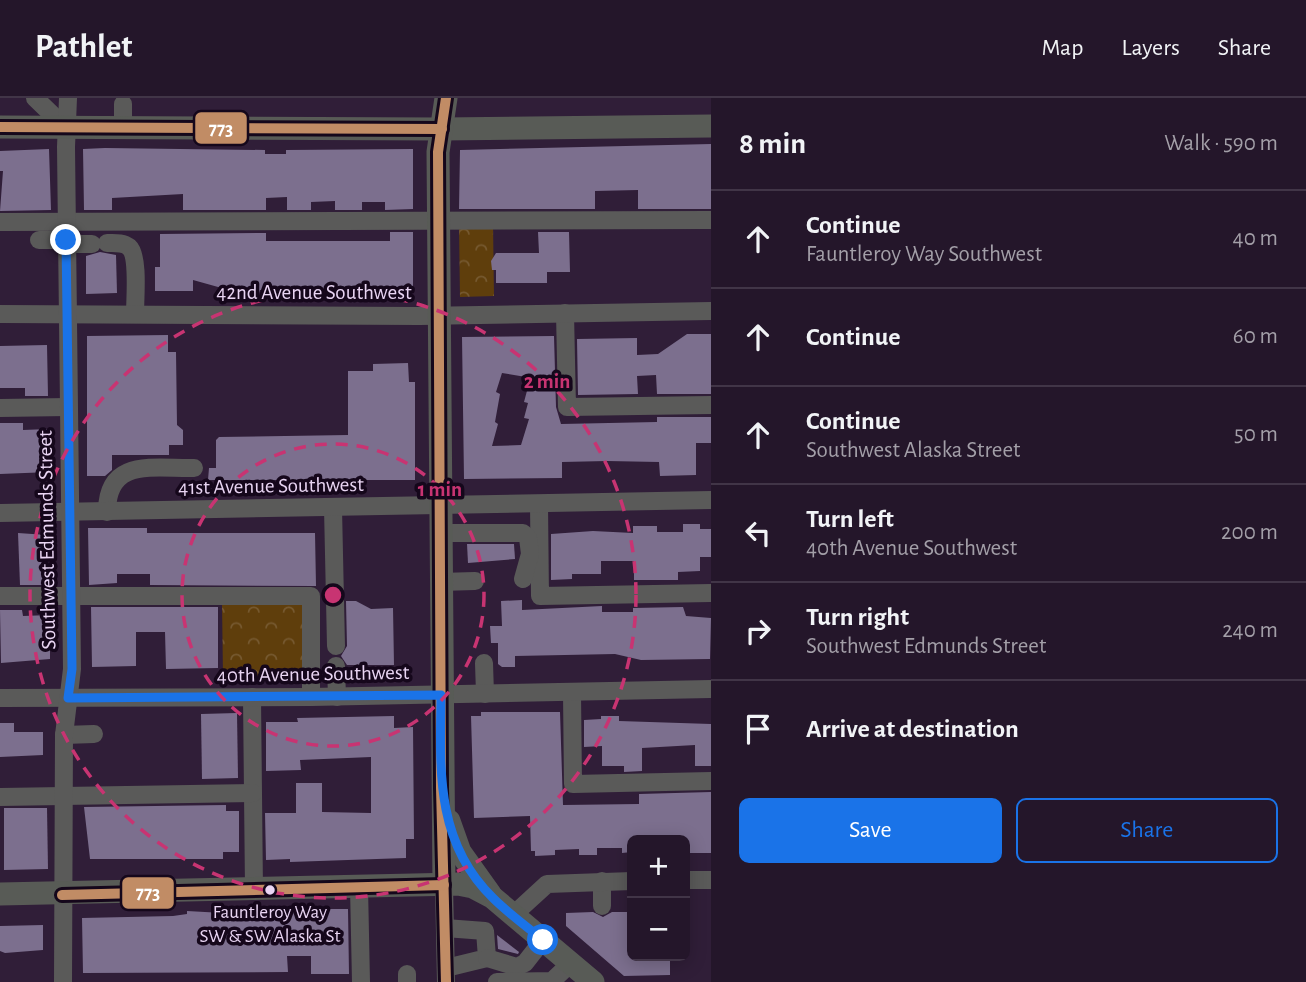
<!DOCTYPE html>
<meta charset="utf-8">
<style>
:root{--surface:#24162a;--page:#2c1f32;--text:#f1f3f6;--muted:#a39fa8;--line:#413547;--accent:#1a73e8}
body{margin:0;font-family:"Alegreya Sans",sans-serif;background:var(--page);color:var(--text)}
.controls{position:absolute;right:21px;bottom:21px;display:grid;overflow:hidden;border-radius:10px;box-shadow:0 4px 18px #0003}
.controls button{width:63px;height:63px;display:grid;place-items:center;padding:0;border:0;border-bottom:2px solid var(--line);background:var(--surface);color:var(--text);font:35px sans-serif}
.stop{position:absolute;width:21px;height:21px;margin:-16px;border:5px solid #1a73e8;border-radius:50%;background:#fff}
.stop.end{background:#1a73e8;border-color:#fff;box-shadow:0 2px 7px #0008}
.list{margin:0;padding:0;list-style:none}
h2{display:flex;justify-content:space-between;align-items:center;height:91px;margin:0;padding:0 28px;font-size:30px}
h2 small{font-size:23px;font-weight:400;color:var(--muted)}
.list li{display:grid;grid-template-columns:46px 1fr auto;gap:21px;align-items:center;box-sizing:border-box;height:98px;padding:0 28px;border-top:2px solid var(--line)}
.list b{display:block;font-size:26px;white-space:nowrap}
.list p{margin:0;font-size:23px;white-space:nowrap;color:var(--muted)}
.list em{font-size:23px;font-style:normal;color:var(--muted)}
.actions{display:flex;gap:14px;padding:21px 28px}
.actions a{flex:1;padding:16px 0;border:2px solid var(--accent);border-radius:10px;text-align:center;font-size:24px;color:var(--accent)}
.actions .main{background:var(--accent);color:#fff}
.icon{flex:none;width:38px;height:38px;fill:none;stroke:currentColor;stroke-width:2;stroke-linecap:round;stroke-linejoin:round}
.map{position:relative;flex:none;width:711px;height:884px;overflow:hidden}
header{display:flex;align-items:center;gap:42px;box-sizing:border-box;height:98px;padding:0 35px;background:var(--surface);border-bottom:2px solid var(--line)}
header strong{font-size:33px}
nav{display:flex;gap:38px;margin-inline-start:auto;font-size:24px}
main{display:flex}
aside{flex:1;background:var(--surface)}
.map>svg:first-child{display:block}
.park{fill:url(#park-crowns)}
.building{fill:#7c6f8e;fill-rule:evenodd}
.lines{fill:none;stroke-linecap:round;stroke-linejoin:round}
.minor{stroke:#5a5a59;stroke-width:18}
.major{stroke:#585b56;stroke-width:23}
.bus-1-casing{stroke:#15071b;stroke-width:16}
.bus-1{stroke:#c18c65;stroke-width:10}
.route{stroke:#1a73e8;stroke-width:9}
.ring{fill:none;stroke:#c83472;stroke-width:3.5;stroke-dasharray:12 9}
.bus-dot{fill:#e9d5f3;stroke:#15071b;stroke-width:2.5}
.labels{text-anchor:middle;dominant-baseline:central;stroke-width:7;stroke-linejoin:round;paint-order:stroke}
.bus-label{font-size:19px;fill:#e9d5f3;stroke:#15071b}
.street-label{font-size:21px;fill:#e9d5f3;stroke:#15071b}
.centre{fill:#c83472;stroke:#15071b;stroke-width:3.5}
.ring-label{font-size:21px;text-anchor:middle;font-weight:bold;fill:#c83472;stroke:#15071b;stroke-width:7;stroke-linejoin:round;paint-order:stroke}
.line-badge{stroke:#15071b;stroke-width:2.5}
.badge-label{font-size:19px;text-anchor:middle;font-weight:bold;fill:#fff}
</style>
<header>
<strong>Pathlet</strong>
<nav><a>Map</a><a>Layers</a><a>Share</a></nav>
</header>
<main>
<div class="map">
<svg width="711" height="884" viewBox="0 0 711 884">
<defs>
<pattern id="park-crowns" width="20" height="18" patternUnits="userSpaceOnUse" patternTransform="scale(1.75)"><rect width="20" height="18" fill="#5f3e0c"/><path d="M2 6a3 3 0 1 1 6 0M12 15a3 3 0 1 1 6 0" fill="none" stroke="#765930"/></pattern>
</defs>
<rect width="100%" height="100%" fill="#301e38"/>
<g class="park">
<polygon points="459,126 493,126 494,198 460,199"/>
<polygon points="307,502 308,577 223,578 222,504"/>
</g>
<g class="building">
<polygon points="711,46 711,111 638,111 638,92 595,93 595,111 459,111 460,52"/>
<polygon points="105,50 265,52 265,56 286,56 286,52 413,51 413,111 385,112 385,104 362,104 362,112 335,112 335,103 311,104 311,112 287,112 287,99 266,100 266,112 183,112 183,96 112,100 112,112 84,112 83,51"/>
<polygon points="49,51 51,112 0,113 3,73 0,73 0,53"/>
<polygon points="390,134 413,134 413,193 260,192 259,195 236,191 236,194 193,182 193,193 155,193 155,169 160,169 160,136 266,135 266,143 390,143"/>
<polygon points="538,134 569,134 570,174 547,174 547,185 496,185 496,172 492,172 491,163 496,155 539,155"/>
<polygon points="100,154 116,157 117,195 86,196 86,158"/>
<polygon points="687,236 711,236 711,296 657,296 656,277 637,278 638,296 578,297 577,241 637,240 637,257 658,256"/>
<polygon points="168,237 168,254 176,254 177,327 183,332 183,347 169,347 169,357 112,357 112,372 105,378 87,378 87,238"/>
<path d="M 554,238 L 556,309 L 561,326 L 657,324 L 657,319 L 711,319 L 711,345 L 696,345 L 696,377 L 660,378 L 659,364 L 607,363 L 562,364 L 562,380 L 464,381 L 462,239 ZM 502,275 L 526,279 L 523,288 L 528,289 L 524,304 L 528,305 L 524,320 L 529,321 L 521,347 L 492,348 L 498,326 L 495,324 L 500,296 L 496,294 Z"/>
<polygon points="47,247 48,298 25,298 25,290 0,290 0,248"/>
<polygon points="408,265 409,284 415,284 415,382 208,382 209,370 216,370 216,342 219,339 348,337 348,273 373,273 373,266"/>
<polygon points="0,325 23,325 23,332 49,331 50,374 0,376"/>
<polygon points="683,426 700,426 700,431 711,431 711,459 700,459 700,473 678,474 678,482 634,482 634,463 601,463 601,476 572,476 572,481 551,482 551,436 593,433 633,435 633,428 657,428 657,434 683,434"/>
<polygon points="88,430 147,430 147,435 315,435 316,488 150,487 150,476 117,476 117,485 89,487"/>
<polygon points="18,435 47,437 46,487 20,487"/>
<polygon points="467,446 514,446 515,461 468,465"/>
<polygon points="522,502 522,512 602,508 602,514 633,514 633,510 683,509 686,518 711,520 710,561 641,562 615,556 515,558 515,569 502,569 498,566 498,545 491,545 490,528 502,528 501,503"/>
<polygon points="346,503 356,503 371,511 393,510 394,567 347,567 341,558 347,548"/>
<polygon points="91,509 218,509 218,570 166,571 165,534 136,534 136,568 92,569"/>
<polygon points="0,512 22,512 23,518 50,517 50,561 1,565"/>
<polygon points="481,614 560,614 563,707 639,706 639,696 711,694 711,755 685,755 685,742 632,742 632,754 622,755 622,750 597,750 597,757 579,757 579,751 555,752 555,757 535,758 535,753 531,753 530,718 474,720 471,618 481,618"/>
<polygon points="237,615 238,680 202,681 201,616"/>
<polygon points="394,618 394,630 413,629 414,741 406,741 406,760 290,764 290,761 266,762 265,715 296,715 296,685 322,685 322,714 371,715 371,659 300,662 301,672 266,673 266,624 298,624 297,620"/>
<polygon points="601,618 619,618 619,623 711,626 711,668 695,668 695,647 642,650 642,673 624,674 624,668 602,668 602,648 584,649 584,622 601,621"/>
<polygon points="0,625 14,625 14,634 43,634 43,657 0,659"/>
<polygon points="226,707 226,713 239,713 239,754 223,754 223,761 90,761 84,709"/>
<polygon points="4,710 47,710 48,771 4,772"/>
<polygon points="257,811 348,811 349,876 311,876 311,858 287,858 288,874 83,875 82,820 173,818 187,816 187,813 241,816"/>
<polygon points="593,814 603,819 612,814 632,814 632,858 670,858 670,877 624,878 566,828 566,815"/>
<polygon points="43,827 43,852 5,855 0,853 0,828"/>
<polygon points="497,837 519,854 518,856 498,851"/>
</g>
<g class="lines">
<g class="minor">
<polyline points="35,0 65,29"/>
<polyline points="123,30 123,6"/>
<polyline points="0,124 711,122"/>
<polyline points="39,142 67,142"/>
<path d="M 107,145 C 114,145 123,144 129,149 C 139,158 135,201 135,216"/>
<polyline points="67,146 92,146"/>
<polyline points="565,215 567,309 711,307"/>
<polyline points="0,216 420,218 711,213"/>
<polyline points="0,310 68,309"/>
<polyline points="539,407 540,498 711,495"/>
<polyline points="333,410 336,548"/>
<path d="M 107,414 C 107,359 154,371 194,370"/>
<polyline points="0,415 711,402"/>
<polyline points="440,435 523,435 528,440 530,456 523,481"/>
<polyline points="440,484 475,483"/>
<polyline points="0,498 311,498 311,599"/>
<polyline points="484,565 485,596"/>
<polyline points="336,568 337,599"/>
<polyline points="572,595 573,686 711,683"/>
<polyline points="252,599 254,792"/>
<polyline points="0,600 311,599 711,591"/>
<polyline points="64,637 94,636"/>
<polyline points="0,699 253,695"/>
<polyline points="685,782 711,782"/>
<polyline points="444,787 446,884"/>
<polyline points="359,789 361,884"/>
<polyline points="602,808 602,783"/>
<polyline points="513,817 547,786 632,783"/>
<polyline points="445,830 485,833 487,860 446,870"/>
<polyline points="487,860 517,869 525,865 543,842"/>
<polyline points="63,884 64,637 72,571 66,49 68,0"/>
<polyline points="407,884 407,876"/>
<polyline points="497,884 552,883 571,865"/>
</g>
<g class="major">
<polyline points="0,29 442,31 711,28"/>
<polyline points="449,723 460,754 490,796"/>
<polyline points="444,787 438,54 446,0"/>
<polyline points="0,796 458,786 473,789 492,799 593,884"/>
</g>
<g class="bus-1-casing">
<g id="bus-1">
<polyline points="446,0 438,54 441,690 446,884"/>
<polyline points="0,29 442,31"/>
<polyline points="62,797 444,787"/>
</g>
</g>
<use href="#bus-1" class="bus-1"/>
</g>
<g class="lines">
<path class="route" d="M 66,142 L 72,571 L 68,600 L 441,597 C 440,671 435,744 493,800 C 508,815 526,828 543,842"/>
</g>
<g class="ring">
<circle cx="333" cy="497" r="151"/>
<circle cx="333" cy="497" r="303"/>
</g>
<circle class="bus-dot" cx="270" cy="792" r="6"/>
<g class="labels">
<g class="bus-label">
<text x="270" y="814">Fauntleroy Way<tspan x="270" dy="24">SW &amp; SW Alaska St</tspan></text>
</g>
<g class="street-label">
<text x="314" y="194">42nd Avenue Southwest</text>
<text transform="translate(271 388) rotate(-1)">41st Avenue Southwest</text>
<text transform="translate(47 442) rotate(-91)">Southwest Edmunds Street</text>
<text transform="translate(313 576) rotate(-1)">40th Avenue Southwest</text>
</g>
</g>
<circle cx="333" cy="497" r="10" class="centre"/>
<g class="ring-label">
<text x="547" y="290">2 min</text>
<text x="440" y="398">1 min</text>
</g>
<g class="line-badge">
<rect x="194" y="13" width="54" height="34" rx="7" fill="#c18c65"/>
<rect x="121" y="778" width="54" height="34" rx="7" fill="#c18c65"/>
</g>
<g class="badge-label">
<text x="221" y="37">773</text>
<text x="148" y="801">773</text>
</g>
</svg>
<div class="controls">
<button>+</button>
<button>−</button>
</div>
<div class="stop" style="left:543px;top:842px"></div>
<div class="stop end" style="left:66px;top:142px"></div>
</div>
<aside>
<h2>8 min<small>Walk · 590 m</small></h2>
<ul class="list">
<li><svg class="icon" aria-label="ahead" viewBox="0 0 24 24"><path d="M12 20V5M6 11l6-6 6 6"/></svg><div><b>Continue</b><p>Fauntleroy Way Southwest</p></div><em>40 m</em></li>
<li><svg class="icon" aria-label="ahead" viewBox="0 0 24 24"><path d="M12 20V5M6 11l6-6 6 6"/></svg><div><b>Continue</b></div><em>60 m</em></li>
<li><svg class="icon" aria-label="ahead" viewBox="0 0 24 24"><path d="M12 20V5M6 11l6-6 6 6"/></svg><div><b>Continue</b><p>Southwest Alaska Street</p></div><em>50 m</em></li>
<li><svg class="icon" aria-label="left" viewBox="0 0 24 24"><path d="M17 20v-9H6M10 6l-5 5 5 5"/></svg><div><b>Turn left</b><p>40th Avenue Southwest</p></div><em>200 m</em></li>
<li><svg class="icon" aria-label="right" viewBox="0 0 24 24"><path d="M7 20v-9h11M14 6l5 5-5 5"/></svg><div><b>Turn right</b><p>Southwest Edmunds Street</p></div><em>240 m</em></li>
<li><svg class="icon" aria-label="arrive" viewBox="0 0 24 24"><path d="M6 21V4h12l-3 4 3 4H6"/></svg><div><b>Arrive at destination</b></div></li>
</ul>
<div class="actions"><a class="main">Save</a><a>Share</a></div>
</aside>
</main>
